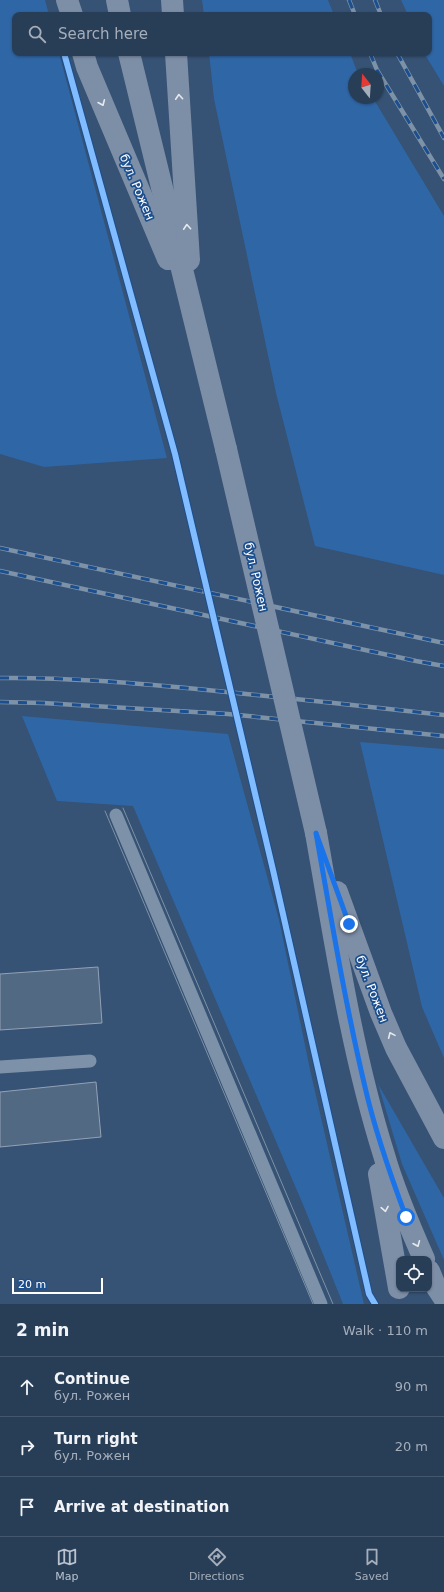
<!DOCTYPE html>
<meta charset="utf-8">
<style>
:root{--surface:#283e57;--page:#30455d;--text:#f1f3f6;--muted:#a5aeba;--line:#44576d;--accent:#b9c2ce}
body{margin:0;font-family:"DejaVu Sans",sans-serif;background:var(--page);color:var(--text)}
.controls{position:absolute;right:12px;bottom:12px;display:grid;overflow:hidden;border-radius:8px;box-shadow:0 1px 3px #0004}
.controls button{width:36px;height:36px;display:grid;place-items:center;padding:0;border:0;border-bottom:1px solid var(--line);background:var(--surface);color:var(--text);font:20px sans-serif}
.compass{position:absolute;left:348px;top:68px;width:36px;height:36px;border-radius:50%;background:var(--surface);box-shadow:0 1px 3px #0004;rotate:343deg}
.scale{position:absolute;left:12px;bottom:10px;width:91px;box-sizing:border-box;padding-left:4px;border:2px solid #fff;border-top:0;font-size:11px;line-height:14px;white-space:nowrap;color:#fff;-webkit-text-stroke:3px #1b4f8f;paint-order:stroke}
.stop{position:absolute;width:12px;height:12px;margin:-9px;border:3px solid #1a73e8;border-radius:50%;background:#fff}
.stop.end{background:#1a73e8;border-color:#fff;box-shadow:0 1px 4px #0008}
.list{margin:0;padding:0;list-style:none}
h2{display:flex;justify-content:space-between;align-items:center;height:52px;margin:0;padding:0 16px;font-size:17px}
h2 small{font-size:13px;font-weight:400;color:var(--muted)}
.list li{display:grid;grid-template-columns:26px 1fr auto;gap:12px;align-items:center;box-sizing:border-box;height:60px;padding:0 16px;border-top:1px solid var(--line)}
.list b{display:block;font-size:15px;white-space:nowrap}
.list p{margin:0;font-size:13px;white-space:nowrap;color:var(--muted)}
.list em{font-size:13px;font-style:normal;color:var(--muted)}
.icon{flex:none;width:22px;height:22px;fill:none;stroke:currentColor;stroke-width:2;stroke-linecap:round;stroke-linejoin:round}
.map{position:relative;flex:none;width:444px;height:1304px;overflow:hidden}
.search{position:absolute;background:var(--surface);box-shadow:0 1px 3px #0004;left:12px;right:12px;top:12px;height:44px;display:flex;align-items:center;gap:10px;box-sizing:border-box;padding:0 14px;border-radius:8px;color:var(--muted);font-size:15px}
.sheet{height:232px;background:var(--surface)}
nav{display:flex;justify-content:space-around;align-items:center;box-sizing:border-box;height:56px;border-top:1px solid var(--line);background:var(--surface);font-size:11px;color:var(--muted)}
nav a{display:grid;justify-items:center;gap:2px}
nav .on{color:var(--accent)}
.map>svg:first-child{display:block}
.green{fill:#2f66a5}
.building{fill:#526984;stroke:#92a2b6}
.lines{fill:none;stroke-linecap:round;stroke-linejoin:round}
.lane{stroke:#7d92a8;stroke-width:13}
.primary{stroke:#7d8ea7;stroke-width:22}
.tram{stroke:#7e92a7;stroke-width:1}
.rail-casing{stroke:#7e92a7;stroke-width:4.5}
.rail{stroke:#1b4f8f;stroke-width:3;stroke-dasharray:9;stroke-linecap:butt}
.primary-bridge{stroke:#7d8ea7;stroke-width:22}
.cycleway-casing{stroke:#1b4f8f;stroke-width:8}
.cycleway{stroke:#80bcff;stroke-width:6}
.oneway{stroke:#e5e8ed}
.route{stroke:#1a73e8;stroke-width:5}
.labels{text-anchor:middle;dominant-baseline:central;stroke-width:3.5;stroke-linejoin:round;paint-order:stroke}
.street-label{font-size:12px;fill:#fff;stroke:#1b4f8f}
</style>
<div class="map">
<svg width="444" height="1304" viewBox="0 0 444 1304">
<rect width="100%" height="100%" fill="#365274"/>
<g class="green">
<polygon points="0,0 45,0 49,15 15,15 15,53 59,53 167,458 44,467 0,454"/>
<polygon points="202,0 328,0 334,15 204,15"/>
<polygon points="401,0 444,0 444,86 424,53 429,53 429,15 408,15"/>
<polygon points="209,53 350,53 358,74 354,74 354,98 373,98 444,216 444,575 315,546 276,393 214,99"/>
<polygon points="22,716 228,734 279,920 311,1074 364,1304 343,1304 304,1207 133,806 57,801"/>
<polygon points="360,742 444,749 444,1058 422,1007"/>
<polygon points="378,1084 444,1198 444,1260 402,1164"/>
</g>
<g class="building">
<polygon points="98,967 102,1023 0,1030 0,974"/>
<polygon points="96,1082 101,1137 0,1147 0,1092"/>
</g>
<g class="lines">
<g class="lane">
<polyline points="116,815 321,1304"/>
<polyline points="0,1067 90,1061"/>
</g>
<g class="primary">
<polyline points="67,0 72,15"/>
<polyline points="117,0 120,15"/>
<polyline points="172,0 173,15"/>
<polyline points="83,53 87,67 168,259"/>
<polyline points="129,53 226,449"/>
<polyline points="176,53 189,260"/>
<path d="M 316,833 C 335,940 351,1050 384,1155 C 394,1190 409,1225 424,1259"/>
<polyline points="337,892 381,1013 396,1048 444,1138"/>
<polyline points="379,1174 399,1288"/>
<polyline points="429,1271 434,1283 444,1298"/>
</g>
<g class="tram">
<polyline points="123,808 333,1304"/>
<polyline points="105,811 313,1304"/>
</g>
<g class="rail-casing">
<g id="rail">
<polyline points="349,0 355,15"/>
<polyline points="375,0 381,15"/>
<polyline points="370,53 377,70 444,179"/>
<polyline points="397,53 444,138"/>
<polyline points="0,548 444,643"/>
<polyline points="0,571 416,661 444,666"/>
<path d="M 0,678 C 66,677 131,683 197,689 C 279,697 362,706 444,715"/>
<polyline points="0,702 43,703 228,714 444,736"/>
</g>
</g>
<use href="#rail" class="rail"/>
<polyline class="primary-bridge" points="226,449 316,833"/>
<g class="cycleway-casing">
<polyline id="cycleway" points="64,53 175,454 273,870 369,1294 375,1304"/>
</g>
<use href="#cycleway" class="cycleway"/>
</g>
<defs><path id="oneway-chevron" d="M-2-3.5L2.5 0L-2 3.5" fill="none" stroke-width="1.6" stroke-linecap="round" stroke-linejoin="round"/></defs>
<g class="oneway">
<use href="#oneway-chevron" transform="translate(179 97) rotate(-94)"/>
<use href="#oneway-chevron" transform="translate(102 103) rotate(67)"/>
<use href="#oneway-chevron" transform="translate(187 227) rotate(-94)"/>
<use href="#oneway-chevron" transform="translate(391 1035) rotate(-114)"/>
<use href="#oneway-chevron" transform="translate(385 1209) rotate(80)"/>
<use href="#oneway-chevron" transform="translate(417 1244) rotate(67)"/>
</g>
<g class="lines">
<path class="route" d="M 349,924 L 316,833 C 331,917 345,1003 365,1087 C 375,1131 390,1174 406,1217"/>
</g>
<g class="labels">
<g class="street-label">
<text transform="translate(137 187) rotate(67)">бул. Рожен</text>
<text transform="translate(256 577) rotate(77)">бул. Рожен</text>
<text transform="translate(372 989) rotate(69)">бул. Рожен</text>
</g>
</g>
</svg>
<div class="controls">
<button><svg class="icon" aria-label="locate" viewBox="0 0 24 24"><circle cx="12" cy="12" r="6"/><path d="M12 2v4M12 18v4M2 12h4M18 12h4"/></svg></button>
</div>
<svg class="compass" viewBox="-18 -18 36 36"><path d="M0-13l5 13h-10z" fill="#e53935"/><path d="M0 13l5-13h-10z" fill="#a5aeba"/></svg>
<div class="scale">20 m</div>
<div class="stop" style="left:406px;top:1217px"></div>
<div class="stop end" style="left:349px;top:924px"></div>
<div class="search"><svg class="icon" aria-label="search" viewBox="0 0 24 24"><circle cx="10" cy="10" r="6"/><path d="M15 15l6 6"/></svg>Search here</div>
</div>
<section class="sheet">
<h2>2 min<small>Walk · 110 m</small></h2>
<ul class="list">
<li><svg class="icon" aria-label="ahead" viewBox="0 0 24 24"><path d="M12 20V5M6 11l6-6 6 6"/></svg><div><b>Continue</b><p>бул. Рожен</p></div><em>90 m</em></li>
<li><svg class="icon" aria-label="right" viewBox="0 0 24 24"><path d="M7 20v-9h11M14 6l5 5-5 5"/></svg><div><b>Turn right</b><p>бул. Рожен</p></div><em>20 m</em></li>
<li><svg class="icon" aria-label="arrive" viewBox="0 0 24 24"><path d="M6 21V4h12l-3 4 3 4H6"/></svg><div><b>Arrive at destination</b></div></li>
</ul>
</section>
<nav>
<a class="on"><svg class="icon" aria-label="map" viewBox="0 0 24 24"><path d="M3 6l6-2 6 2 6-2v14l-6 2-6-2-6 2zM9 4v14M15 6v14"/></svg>Map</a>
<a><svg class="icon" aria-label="directions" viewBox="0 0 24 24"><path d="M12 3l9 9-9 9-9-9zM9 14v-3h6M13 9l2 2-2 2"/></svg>Directions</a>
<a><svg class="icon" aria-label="saved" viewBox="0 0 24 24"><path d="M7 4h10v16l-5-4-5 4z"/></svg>Saved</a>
</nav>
